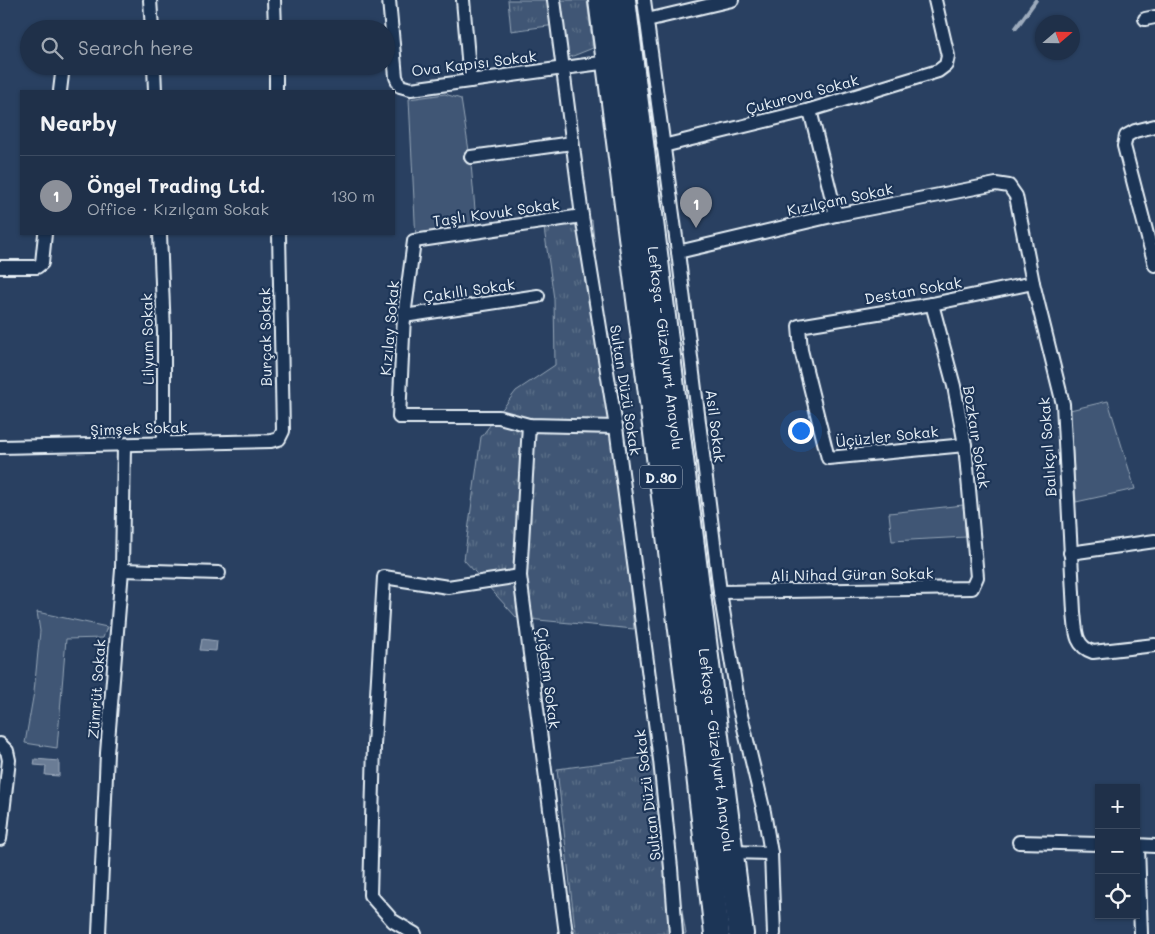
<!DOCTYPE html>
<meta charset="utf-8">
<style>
:root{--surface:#1f3049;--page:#2c3c53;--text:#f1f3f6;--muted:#a1a9b4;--line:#3c4b61;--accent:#8c9099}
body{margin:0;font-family:Mali,sans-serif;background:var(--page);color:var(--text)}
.controls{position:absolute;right:15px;bottom:15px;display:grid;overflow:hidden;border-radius:0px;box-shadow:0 1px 4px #0004}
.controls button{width:45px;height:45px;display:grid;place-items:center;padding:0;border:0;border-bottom:1px solid var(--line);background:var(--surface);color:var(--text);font:25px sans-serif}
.compass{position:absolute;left:1035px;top:15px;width:45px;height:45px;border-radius:50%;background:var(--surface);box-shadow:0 1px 4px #0004;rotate:70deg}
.you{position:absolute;left:800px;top:430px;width:18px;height:18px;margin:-12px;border:4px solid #fff;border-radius:50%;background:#1a73e8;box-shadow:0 0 0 8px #1a73e833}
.badge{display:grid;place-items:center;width:32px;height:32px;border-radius:50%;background:var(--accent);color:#fff;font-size:16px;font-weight:700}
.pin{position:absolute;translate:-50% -41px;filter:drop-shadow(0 1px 2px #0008)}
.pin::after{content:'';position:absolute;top:26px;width:18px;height:15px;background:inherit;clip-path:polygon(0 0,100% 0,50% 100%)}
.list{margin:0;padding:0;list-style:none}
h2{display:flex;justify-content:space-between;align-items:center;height:65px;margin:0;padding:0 20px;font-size:21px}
h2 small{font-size:16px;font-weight:400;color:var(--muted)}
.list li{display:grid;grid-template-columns:32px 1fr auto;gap:15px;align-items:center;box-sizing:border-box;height:80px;padding:0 20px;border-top:1px solid var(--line)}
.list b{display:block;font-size:19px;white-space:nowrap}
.list p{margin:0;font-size:16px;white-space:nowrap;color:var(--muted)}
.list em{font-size:16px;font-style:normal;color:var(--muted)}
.icon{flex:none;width:28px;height:28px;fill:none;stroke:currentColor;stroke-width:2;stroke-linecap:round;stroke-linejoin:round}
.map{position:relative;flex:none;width:1155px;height:934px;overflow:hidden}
.search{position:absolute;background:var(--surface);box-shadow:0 1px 4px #0004;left:20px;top:20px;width:375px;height:55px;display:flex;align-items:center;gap:12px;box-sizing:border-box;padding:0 18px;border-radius:28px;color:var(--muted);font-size:19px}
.panel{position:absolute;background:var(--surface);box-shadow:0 1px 4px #0004;left:20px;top:90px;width:375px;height:145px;border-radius:0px}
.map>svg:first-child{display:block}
.grass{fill:url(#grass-tufts);stroke:#94a4b6}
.green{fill:#415774;stroke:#94a4b6}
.water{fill:#6b7c95;stroke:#9dabbd}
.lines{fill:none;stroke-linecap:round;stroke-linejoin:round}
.stream{stroke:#9dabbd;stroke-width:4}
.street-casing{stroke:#e8f1f8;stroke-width:16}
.highway-casing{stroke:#e8f1f8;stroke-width:28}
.street{stroke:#1d3557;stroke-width:12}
.highway{stroke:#1d3557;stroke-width:24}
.labels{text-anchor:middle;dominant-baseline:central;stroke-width:4.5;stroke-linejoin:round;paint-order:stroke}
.shield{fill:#1d3557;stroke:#abb9c8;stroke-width:1}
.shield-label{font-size:14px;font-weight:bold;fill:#e8f1f8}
.street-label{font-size:15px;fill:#e8f1f8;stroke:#1d3557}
</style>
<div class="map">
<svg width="1155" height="934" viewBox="0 0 1155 934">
<defs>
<pattern id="grass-tufts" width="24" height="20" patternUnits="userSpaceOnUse" patternTransform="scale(1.25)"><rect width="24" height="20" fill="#415774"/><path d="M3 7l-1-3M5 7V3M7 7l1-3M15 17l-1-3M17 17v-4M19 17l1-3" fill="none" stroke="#5c7089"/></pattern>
</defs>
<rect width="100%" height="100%" fill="#294061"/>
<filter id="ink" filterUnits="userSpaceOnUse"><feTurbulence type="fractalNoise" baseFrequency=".02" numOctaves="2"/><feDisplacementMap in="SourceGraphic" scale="10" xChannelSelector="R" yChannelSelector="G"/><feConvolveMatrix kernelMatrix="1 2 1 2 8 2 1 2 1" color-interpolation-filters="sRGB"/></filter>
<g filter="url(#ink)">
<g class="grass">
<polygon points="508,0 587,0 593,48 568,58 563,24 511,31"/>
<polygon points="592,220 634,629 517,618 464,560 481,437 516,391 555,365 554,299 544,228"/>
<polygon points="655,756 686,934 574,934 575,929 557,769"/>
</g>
<g class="green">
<polygon points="445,94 461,99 471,164 477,232 416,241 409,99"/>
<polygon points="1108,401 1135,489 1076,502 1070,410"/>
<polygon points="963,505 966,537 892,541 889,513"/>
<polygon points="37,612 107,627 103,638 66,639 57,748 25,743 34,692 40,631"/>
</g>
<g class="water">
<polygon points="202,639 217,641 216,651 200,650"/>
<polygon points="35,759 59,761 59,776 45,775 46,766 34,765"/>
</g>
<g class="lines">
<polyline class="stream" points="1016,28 1036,0"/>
<g class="street-casing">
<g id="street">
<polyline points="150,0 152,29"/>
<polyline points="274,0 275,29"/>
<polyline points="389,0 396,77 400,86 411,89 608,62"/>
<polyline points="463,0 470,81"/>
<polyline points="554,0 582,216 616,427 660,760 671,868 676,934"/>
<polyline points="644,0 678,252 720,592 739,707 764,812 771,853 774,934"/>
<polyline points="1145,19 1155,17"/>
<polyline points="647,20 732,0"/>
<polyline points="154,66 155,91"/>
<polyline points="276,66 276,91"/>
<polyline points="60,91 63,66"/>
<polyline points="810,110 836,215"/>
<polyline points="1155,126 1135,131 1126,136 1124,146 1155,265"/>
<polyline points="663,146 810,110 938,71 946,65 948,56 935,0"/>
<polyline points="471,157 572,143"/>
<polyline points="582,216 414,241 404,316 399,417 499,417 529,425 616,427"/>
<polyline points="160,234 164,332 164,443"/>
<path d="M 678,252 L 836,215 L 996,184 L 1009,186 L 1016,196 L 1033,283 L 1063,404 L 1074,612 C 1076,629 1074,646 1093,652 L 1155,645"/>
<polyline points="0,267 37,267 42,263 45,234"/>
<polyline points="404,316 538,296"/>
<polyline points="529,425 520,576 566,934"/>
<polyline points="965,445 828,458 801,350 799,326 932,304 1033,283"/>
<polyline points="0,447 271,441 279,439 283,431 279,234"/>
<polyline points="1070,553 1155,541"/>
<polyline points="122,570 219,573"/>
<polyline points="720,592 972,588 977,577 965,445 954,386 932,304"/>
<polyline points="0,744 7,751 9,760 0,839"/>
<polyline points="1019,842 1099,844"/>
<polyline points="1136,845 1155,846"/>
<polyline points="1138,846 1141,934"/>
<polyline points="731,852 771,853"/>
<polyline points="99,934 107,753 122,570 124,446"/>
<polyline points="415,934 393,921 370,895 374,745 384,577 448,587 520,576"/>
</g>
</g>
<g class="highway-casing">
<g id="highway">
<polyline points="601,0 695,740 717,934"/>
<polyline points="623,0 741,934"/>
</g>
</g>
<use href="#street" class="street"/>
<use href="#highway" class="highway"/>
</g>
</g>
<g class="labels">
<rect class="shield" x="640" y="465.5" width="42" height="23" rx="4"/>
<g class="shield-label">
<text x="661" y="477">D.30</text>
</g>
<g class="street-label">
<text transform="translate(474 63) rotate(-7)">Ova Kapısı Sokak</text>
<text transform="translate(802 94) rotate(-15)">Çukurova Sokak</text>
<text transform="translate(840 199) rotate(-12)">Kızılçam Sokak</text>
<text transform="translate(496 212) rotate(-8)">Taşlı Kovuk Sokak</text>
<text transform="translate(469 290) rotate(-8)">Çakıllı Sokak</text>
<text transform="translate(913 290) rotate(-10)">Destan Sokak</text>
<text transform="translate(389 328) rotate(-85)">Kızılay Sokak</text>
<text transform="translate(265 337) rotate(-91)">Burçak Sokak</text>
<text transform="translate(147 339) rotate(-91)">Lilyum Sokak</text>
<text transform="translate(666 348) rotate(83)">Lefkoşa - Güzelyurt Anayolu</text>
<text transform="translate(626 390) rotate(81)">Sultan Düzü Sokak</text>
<text transform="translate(716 426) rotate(83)">Asil Sokak</text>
<text transform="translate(139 428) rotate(-2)">Şimşek Sokak</text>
<text transform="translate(887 436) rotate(-6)">Üçüzler Sokak</text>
<text transform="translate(977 437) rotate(81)">Bozkaır Sokak</text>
<text transform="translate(1047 447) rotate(-94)">Balıkçıl Sokak</text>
<text transform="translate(852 574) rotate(-1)">Ali Nihad Güran Sokak</text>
<text transform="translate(549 678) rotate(83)">Çığdem Sokak</text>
<text transform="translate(96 689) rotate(-86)">Zümrüt Sokak</text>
<text transform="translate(717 750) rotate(83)">Lefkoşa - Güzelyurt Anayolu</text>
<text transform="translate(647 795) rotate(-97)">Sultan Düzü Sokak</text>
</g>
</g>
</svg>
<div class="controls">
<button>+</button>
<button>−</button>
<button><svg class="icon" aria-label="locate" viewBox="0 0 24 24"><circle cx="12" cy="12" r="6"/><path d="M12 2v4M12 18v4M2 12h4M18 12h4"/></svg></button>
</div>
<svg class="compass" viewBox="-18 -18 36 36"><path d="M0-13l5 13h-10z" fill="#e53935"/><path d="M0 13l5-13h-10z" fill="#a1a9b4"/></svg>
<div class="you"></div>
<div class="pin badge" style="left:696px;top:228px">1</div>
<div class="search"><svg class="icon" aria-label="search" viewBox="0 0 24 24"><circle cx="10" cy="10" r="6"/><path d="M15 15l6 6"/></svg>Search here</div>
<section class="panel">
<h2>Nearby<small></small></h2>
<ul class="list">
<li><span class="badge">1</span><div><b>Öngel Trading Ltd.</b><p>Office · Kızılçam Sokak</p></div><em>130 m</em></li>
</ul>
</section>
</div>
